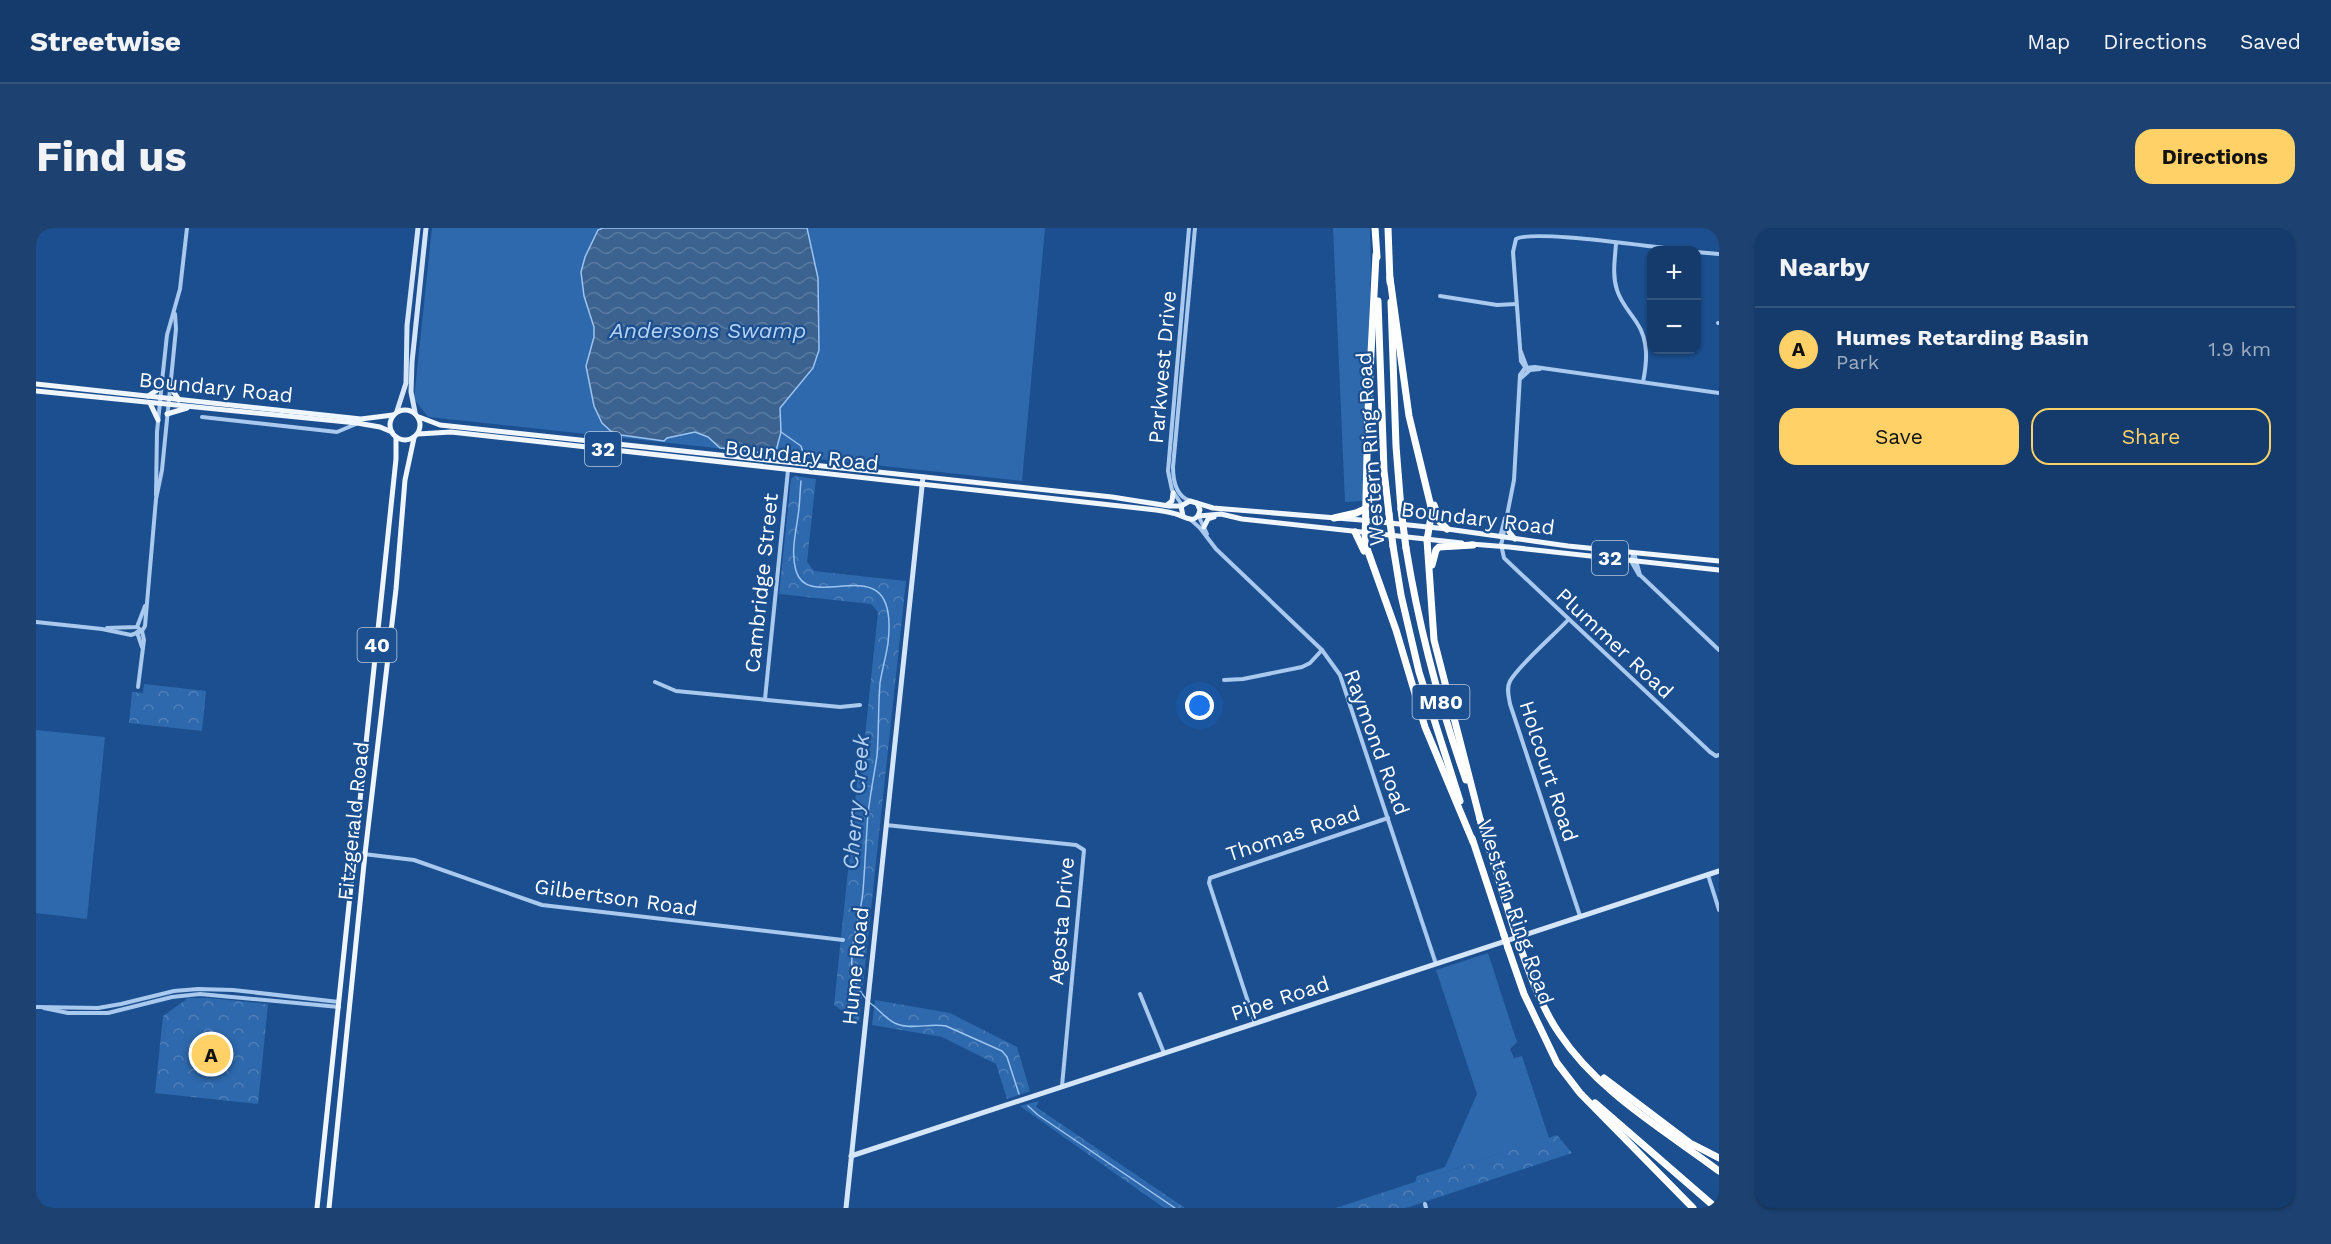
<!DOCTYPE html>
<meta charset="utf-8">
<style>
:root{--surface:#143b6b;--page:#1d4271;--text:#f1f3f6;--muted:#9dadc1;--line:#33557e;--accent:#ffd166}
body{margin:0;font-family:"Work Sans",sans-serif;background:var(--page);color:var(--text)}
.controls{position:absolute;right:18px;top:18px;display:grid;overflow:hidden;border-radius:12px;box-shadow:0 2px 4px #0004}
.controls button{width:54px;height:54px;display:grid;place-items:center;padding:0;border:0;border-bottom:2px solid var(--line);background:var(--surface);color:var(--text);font:30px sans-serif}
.you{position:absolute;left:1164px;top:478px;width:21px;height:21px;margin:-15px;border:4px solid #fff;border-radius:50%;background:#1a73e8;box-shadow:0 0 0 9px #1a73e833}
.badge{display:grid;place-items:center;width:39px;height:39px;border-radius:50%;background:var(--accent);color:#111;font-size:20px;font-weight:700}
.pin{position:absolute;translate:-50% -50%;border:3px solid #fff;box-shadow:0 2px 6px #0006}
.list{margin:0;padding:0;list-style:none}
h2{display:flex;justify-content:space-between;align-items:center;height:78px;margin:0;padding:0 24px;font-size:26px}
h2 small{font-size:20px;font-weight:400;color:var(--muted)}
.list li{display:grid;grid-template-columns:39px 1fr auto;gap:18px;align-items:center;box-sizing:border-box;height:84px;padding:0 24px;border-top:2px solid var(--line)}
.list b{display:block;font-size:22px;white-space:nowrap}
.list p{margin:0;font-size:20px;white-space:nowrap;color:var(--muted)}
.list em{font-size:20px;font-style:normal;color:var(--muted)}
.actions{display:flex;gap:12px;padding:18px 24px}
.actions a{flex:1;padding:14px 0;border:2px solid var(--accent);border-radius:18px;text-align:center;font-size:21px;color:var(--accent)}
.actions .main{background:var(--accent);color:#111}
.map{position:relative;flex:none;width:1683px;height:980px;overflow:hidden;border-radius:18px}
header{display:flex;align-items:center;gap:36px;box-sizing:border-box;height:84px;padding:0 30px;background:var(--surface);border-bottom:2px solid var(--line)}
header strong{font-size:28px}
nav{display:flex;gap:33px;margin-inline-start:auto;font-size:21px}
.intro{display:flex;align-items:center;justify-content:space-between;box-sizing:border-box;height:144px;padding:0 36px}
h1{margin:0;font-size:42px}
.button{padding:15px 27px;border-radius:18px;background:var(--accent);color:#111;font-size:21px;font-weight:700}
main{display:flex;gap:36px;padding:0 36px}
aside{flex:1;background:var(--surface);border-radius:18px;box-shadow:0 2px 4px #0004}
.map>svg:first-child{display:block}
.green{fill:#2e69ad}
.park{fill:url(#park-crowns)}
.water{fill:url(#water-waves);stroke:#9cc4f0;stroke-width:1.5}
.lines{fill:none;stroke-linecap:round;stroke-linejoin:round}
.stream{stroke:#9cc4f0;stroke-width:1.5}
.street{stroke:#a9c9ee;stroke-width:4}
.secondary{stroke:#d6e6fa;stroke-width:5}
.primary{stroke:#f0f6ff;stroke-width:5}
.highway{stroke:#fff;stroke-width:7}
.highway-bridge{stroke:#fff;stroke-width:7}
.labels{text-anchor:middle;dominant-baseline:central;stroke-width:4.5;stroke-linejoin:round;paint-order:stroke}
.shield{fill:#1b4f8f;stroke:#bbcadd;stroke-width:1.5}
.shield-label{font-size:20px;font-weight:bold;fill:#fff}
.street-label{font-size:21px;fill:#fff;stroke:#1b4f8f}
.water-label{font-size:22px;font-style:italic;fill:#b5d3f5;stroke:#1b4f8f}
</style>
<header>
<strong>Streetwise</strong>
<nav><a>Map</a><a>Directions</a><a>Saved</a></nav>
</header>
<div class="intro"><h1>Find us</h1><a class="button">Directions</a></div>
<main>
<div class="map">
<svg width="1683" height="980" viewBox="0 0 1683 980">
<defs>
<pattern id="park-crowns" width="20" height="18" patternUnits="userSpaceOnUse" patternTransform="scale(1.5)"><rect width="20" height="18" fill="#2e69ad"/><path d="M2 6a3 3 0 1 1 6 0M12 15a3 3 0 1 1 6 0" fill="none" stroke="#4d80b9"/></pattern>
<pattern id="water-waves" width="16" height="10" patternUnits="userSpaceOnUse" patternTransform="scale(1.5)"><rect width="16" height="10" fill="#3c6290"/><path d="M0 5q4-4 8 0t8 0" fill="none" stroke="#597aa1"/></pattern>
</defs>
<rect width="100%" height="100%" fill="#1b4f8f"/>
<g class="green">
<polygon points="396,0 1009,0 986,253 392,189 378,171"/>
<polygon points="1297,0 1334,0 1335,37 1327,273 1309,274"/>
<polygon points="0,502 69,509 51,691 0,685"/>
<polygon points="1452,725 1481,814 1474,821 1478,830 1486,828 1513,910 1379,954 1381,948 1409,939 1441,866 1400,742"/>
</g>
<g class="park">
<polygon points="758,248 780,251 771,334 778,343 870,353 823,794 798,777 822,546 825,546 842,384 835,376 743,366 755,251"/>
<polygon points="108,456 170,463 166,503 93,495 96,464 107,465"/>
<polygon points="152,770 173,770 232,776 222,876 119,865 127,788"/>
<polygon points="839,772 914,785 981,819 994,863 971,871 960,836 906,809 836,797"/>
<polygon points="1003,873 1000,879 1149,980 1128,980 984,878"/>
<polygon points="1521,907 1536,925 1370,980 1300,980"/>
</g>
<polygon class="water" points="567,0 771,0 782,50 783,122 777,140 744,180 745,204 740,223 729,225 684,220 672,209 659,204 631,210 628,213 578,206 566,195 558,178 550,138 558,109 558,99 548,68 545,44 549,29 562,2"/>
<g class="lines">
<g class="stream">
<polyline points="745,204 765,218 769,231"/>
<path d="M 765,253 C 764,262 764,271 763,280 C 761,301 754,322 760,343 C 774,389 864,312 852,415 C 850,429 846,442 844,455 C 842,479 843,504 841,528 C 838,547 834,567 832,586 C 830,612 829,638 827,663 C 825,688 814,714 816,739 C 817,752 823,763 831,772"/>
<path d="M 834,775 C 843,781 850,792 861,796 C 875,802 894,795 910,798 L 966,823 L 971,829 L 983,866"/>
<polyline points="992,878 1002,887 1139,980"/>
</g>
<g class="street">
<path d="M 1580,15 C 1579,31 1576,47 1581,62 C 1585,75 1594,84 1601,95 C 1613,113 1611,134 1607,154"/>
<polyline points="1660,24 1683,26"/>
<polyline points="1404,68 1461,77 1480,76"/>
<polyline points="1682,95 1683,95"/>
<polyline points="1485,124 1491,140"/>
<path d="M 1492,143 L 1485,133 L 1477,24 L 1480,11 C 1498,1 1620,20 1648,22"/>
<polyline points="1485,150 1494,142 1504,141"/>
<polyline points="166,189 301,204 320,196"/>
<polyline points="120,267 121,204 127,144 131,107 144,61 151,0"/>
<path d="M 1154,273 C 1140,268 1137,253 1137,239 L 1159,0"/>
<polyline points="1146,277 1136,262 1132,243 1153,0"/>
<polyline points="1163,289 1171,306"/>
<polyline points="1155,292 1164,300 1180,321 1286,422 1304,447 1400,736"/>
<polyline points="1464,309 1469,290"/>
<polyline points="1465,316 1468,330 1674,524 1680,528 1683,527"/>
<polyline points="1465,318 1478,252 1484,147 1489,140 1499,139 1683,165"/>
<polyline points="1598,325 1604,347 1683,422"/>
<polyline points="1598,325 1595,333 1603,347"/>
<path d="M 1532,392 C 1518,407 1483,437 1474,453 C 1470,461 1473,469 1474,476 L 1544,688"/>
<polyline points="0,394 66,401 95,407 106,403 109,398 120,271 126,242 140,101 139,86"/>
<polyline points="101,399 106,403 108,412 102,459"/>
<polyline points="71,400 101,399 109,378"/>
<polyline points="101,404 106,419"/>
<polyline points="1188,452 1207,451 1266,439 1274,435 1286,422"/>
<polyline points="619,454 640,463 804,479 824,477"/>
<polyline points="729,471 752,242"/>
<polyline points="850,597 1040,617 1048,622 1026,858"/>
<polyline points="319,625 378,632 506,677 807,712"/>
<polyline points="1672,647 1683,682"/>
<polyline points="1104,766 1128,825"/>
<polyline points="0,779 62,780 85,776 138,763 162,761 197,762 303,774"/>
<polyline points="8,780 32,785 72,785 136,769 164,766 303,779"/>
<polyline points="1219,795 1173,655 1174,650 1352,590"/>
<polyline points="1389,976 1390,980"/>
</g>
<g class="secondary">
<polyline points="361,183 370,155 371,98 382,0"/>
<polyline points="379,184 375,164 376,134 390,0"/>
<polyline points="815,928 1683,643"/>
<polyline points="810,980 887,249"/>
</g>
<g class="primary">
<polyline points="0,156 325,191 357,187"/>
<polyline points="133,157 143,172"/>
<polyline points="0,163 321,195 344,199 356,204"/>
<polyline points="112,168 126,159"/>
<polyline points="114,175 122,192"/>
<circle cx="369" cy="197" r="15"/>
<polyline points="131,186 151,180"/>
<polyline points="383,189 404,197 1076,269 1133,278 1146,278"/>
<path d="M 382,206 L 415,204 L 1120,282 C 1127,283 1134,284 1140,286 C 1150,289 1160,298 1164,282 L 1161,275"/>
<polyline points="1131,277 1136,273 1137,265"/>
<polyline points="1147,288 1145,278 1154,273 1177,280 1325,292 1411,301 1532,318 1683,333"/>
<polyline points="1163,288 1185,286 1206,291 1426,315"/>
<polyline points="1470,294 1473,304 1479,311"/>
<polyline points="1168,299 1172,291 1178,289"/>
<polyline points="1435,316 1473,319 1683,342"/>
<polyline points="281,980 360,231 360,209"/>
<polyline points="293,980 329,626 360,361 369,252 378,210"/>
</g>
<g class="highway">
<polyline points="1339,0 1341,29"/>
<polyline points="1352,0 1354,54"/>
<polyline points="1340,27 1332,184 1329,315 1360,402 1389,499 1437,614"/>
<polyline points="1354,50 1373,188 1396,283 1391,312 1398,412 1445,595"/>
<polyline points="1342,73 1348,243 1353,286"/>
<polyline points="1355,74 1360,218 1365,281"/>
<polyline points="1398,277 1404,294 1411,301"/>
<polyline points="1298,290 1320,285 1331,280"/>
<polyline points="1319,304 1328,323"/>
<polyline points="1357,318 1365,367 1383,444 1424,573"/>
<path d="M 1370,320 C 1383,400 1403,476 1430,552"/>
<polyline points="1396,337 1400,322 1403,319 1437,317"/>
<polyline points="1444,591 1479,704"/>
<polyline points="1436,610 1468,707"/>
<path d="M 1483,716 C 1494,746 1505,779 1523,805 C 1562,864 1627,901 1683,943"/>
<polyline points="1472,720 1488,766 1521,835 1544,865 1657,980"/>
<polyline points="1568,850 1654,915 1683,930"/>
<polyline points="1559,875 1680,980"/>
</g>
<g class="highway-bridge">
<polyline points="1365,281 1370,320"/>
<polyline points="1353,286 1357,318"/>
<polyline points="1479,704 1483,716"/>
<polyline points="1468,707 1472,720"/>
</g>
</g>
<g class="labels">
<g class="shield">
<rect x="549" y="204" width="36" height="34" rx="4.5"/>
<rect x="1556" y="313" width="36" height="34" rx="4.5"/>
<rect x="321.5" y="400" width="39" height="34" rx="4.5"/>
<rect x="1376.5" y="457" width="57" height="34" rx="4.5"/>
</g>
<g class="shield-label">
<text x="567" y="221">32</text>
<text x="1574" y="330">32</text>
<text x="341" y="417">40</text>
<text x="1405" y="474">M80</text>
</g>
<g class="street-label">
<text transform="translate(1126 139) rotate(-85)">Parkwest Drive</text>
<text transform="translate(180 159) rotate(6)">Boundary Road</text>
<text transform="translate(1334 221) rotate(-94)">Western Ring Road</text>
<text transform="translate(766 227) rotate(6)">Boundary Road</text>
<text transform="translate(1442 290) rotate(7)">Boundary Road</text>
<text transform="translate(725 355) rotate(-84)">Cambridge Street</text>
<text transform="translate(1579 415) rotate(43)">Plummer Road</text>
<text transform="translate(1341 514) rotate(70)">Raymond Road</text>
<text transform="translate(1513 543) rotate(72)">Holcourt Road</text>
<text transform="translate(317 593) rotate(-84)">Fitzgerald Road</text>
<text transform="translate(1257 605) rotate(-18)">Thomas Road</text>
<text transform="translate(580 669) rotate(8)">Gilbertson Road</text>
<text transform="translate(1480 684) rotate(71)">Western Ring Road</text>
<text transform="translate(1025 693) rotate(-85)">Agosta Drive</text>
<text transform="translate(819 738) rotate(-84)">Hume Road</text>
<text transform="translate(1244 770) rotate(-18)">Pipe Road</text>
</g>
<g class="water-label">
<text x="672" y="102">Andersons Swamp</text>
<text transform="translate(820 574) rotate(-85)">Cherry Creek</text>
</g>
</g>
</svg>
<div class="controls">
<button>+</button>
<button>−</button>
</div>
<div class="you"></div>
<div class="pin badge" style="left:175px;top:826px">A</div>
</div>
<aside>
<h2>Nearby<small></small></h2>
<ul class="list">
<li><span class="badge">A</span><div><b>Humes Retarding Basin</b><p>Park</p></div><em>1.9 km</em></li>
</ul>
<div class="actions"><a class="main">Save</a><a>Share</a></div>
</aside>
</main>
